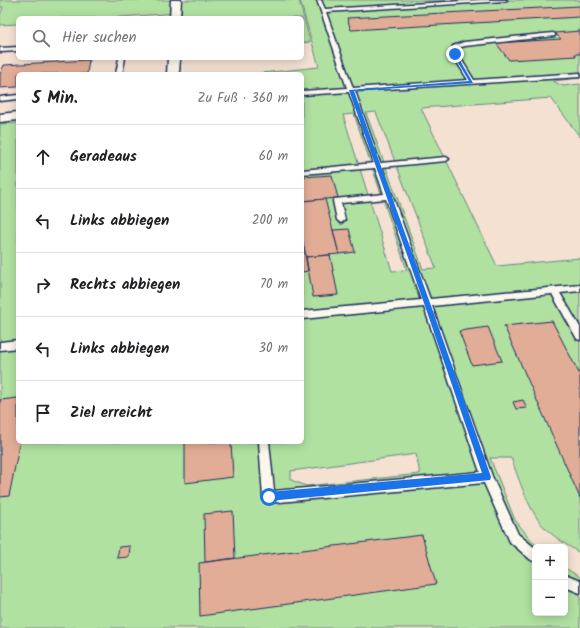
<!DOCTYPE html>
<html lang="de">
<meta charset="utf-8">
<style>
:root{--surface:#fff;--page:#f2f2f2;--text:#202124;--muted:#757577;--line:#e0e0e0}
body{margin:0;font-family:Kalam,sans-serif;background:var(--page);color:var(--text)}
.controls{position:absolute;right:12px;bottom:12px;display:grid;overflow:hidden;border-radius:6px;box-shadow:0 2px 10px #0003}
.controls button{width:36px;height:36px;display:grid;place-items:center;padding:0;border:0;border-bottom:1px solid var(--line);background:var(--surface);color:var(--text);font:20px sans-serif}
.stop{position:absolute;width:12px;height:12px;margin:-9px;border:3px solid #1a73e8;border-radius:50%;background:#fff}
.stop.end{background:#1a73e8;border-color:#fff;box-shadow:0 1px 4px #0008}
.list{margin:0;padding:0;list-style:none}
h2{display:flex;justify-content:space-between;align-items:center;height:52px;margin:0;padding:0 16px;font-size:17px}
h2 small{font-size:13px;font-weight:400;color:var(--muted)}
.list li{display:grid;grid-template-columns:26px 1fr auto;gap:12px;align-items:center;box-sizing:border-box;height:64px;padding:0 16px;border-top:1px solid var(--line)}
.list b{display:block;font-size:15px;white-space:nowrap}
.list em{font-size:13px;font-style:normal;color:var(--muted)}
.icon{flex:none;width:22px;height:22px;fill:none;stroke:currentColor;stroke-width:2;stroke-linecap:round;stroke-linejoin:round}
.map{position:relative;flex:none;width:580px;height:628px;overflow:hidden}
.search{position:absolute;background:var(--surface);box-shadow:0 2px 10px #0003;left:16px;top:16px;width:288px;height:44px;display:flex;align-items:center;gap:10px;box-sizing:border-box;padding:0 14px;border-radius:6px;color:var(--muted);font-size:15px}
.panel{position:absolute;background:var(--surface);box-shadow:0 2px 10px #0003;left:16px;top:72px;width:288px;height:372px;border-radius:6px}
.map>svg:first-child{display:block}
.green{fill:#b0e1a1;stroke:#668880;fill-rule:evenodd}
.building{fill:#e2ad96;stroke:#1b2f5e}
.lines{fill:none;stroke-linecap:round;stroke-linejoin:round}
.lane-casing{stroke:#1b2f5e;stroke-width:3}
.street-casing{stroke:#1b2f5e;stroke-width:3}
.lane{fill:#fbf7ec;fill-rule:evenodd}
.street{fill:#fbf7ec;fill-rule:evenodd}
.route{fill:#1a73e8}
</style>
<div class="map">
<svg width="580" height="628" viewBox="0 0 580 628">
<rect width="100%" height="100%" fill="#f4e1d2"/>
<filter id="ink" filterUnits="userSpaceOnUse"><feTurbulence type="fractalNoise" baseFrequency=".025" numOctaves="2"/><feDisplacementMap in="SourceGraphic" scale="8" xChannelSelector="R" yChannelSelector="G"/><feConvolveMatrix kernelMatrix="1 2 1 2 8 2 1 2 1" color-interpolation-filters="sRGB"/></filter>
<g filter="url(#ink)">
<g class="green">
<polygon points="0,0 299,0 310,42 302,43 302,18 181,18 181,13 104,18 18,18 18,24 0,25 0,15 3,7 0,7"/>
<path d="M 300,0 L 580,0 L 580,78 L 553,81 L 563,86 L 580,84 L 580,137 L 551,98 L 421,108 L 497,266 L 580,258 L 580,553 C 568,546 557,539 547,530 C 530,515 519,479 511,458 L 490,458 L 515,520 L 537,547 L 535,547 L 535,613 L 565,613 L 565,568 L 580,577 L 580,628 L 0,628 L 0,124 L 18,123 L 18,442 L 302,442 L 302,74 L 252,74 L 319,67 ZM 376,112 L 436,268 L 423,269 L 366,113 ZM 354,114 L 407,270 L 406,270 L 392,271 L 343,115 ZM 416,454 L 420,474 L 306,486 L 291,480 L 291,471 Z"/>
</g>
<g class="building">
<polygon points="580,6 580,17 351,30 347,18"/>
<polygon points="580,31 580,54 575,54 576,56 509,60 496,43 561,39 555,33"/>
<polygon points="89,60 87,74 18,74 18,87 0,88 0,74 4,65"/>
<polygon points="332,175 338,198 302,201 302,177"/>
<polygon points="325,199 339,254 306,257 302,237 302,201"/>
<polygon points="349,229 355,252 339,254 333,230"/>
<polygon points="302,237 308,271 302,272"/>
<polygon points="330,255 338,295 313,297 306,257"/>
<polygon points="552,321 580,375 580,498 504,326"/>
<polygon points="488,327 502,361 472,365 459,331"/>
<polygon points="18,398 18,442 20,442 9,496 0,497 0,400"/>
<polygon points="523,400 527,408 516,409 513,402"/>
<polygon points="185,442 231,442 233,477 185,483"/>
<polygon points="233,511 235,558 205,562 204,514"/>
<polygon points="422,535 436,584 200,616 199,563"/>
<polygon points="130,546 129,557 117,558 119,547"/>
</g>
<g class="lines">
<g class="lane-casing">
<g id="lane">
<polygon points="317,0 321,0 325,9 480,0 507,0 505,1 326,12 353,88 468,80 452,54 453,46 464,42 553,33 555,34 555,36 465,46 458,48 458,54 474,80 580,73 580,77 355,91 380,163 446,157 449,159 446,161 382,167 430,299 580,285 580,291 560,293 580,327 580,340 577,339 552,294 432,306 492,476 518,534 535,548 535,562 531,560 510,542 484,483 269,503 265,501 263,497 259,442 269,442 274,491 480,472 424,307 302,319 302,311 421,300 386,199 341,203 345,220 341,223 337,220 333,201 334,199 384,194 375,168 302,174 302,170 374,163 349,92 302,95 302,91 347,88"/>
<polygon points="18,47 18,51 0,52 0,48"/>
<polygon points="119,58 125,58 122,74 116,74"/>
<polygon points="18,95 18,99 0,101 0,97"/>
<polygon points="18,340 18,348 0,350 0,342"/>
<polygon points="565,575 580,581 580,593 565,587"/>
</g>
</g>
<g class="street-casing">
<g id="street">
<polygon points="171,0 181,0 180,18 170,18"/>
<polygon points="168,58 180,58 179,74 167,74"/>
<polygon points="18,112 18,120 0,122 0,114"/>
</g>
</g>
<use href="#lane" class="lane"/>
<use href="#street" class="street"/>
</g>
</g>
<polygon class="route" points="455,52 473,83 354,91 430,303 491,477 490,480 269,501 266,500 265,497 266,494 269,492 482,473 424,303 349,90 469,81 453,54"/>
</svg>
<div class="controls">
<button>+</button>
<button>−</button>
</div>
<div class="stop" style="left:269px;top:497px"></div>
<div class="stop end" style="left:455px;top:54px"></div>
<div class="search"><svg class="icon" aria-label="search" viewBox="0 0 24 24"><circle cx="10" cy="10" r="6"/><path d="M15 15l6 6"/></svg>Hier suchen</div>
<section class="panel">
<h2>5 Min.<small>Zu Fuß · 360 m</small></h2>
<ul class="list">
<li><svg class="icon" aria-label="ahead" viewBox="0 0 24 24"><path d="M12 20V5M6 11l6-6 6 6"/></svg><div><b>Geradeaus</b></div><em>60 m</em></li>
<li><svg class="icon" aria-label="left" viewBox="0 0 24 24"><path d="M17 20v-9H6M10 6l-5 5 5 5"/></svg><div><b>Links abbiegen</b></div><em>200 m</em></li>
<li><svg class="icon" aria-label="right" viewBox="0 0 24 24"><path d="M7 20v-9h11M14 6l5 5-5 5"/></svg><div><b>Rechts abbiegen</b></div><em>70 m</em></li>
<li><svg class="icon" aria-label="left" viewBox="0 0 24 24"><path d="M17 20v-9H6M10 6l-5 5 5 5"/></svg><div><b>Links abbiegen</b></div><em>30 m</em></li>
<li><svg class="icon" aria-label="arrive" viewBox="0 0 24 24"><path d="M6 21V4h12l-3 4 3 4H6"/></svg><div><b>Ziel erreicht</b></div></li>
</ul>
</section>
</div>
